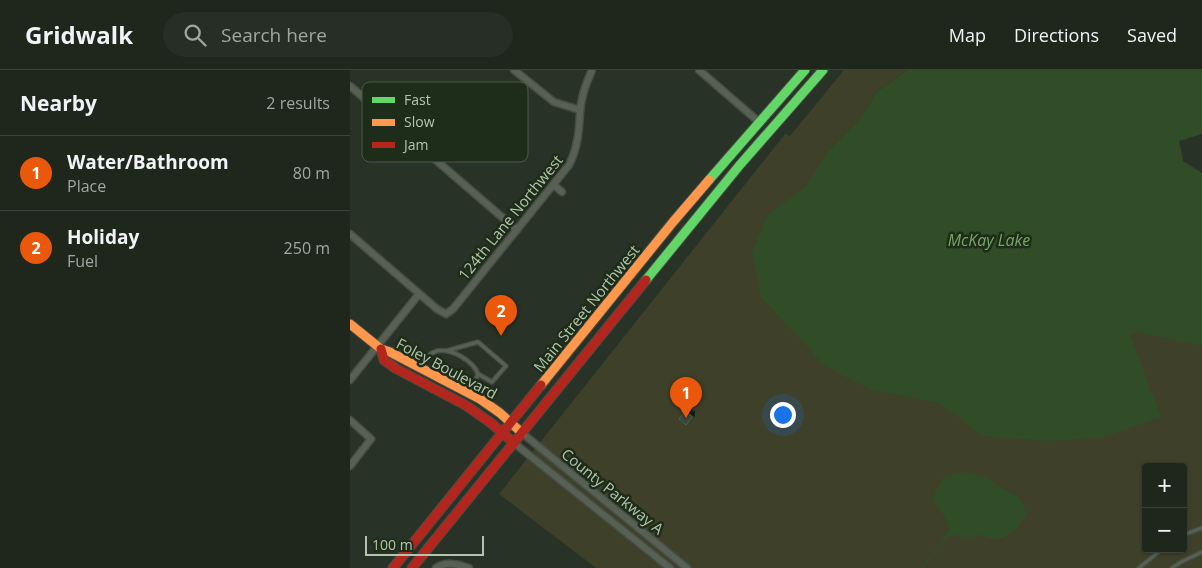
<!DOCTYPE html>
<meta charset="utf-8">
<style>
:root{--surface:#1f261c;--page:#272e25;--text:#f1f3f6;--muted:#a1a5a3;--line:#3c433b;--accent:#ea580c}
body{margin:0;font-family:"Open Sans",sans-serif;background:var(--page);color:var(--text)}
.controls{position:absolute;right:15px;bottom:15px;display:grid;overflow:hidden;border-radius:5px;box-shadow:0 1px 4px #0004}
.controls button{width:45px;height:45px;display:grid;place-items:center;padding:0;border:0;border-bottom:1px solid var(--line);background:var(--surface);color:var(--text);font:25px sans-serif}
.scale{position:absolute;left:15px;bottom:12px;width:119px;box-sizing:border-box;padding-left:5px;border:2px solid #b3c5ad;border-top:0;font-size:14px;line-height:18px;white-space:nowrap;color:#b3c5ad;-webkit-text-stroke:4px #1e2d19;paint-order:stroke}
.you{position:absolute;left:432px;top:344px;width:18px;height:18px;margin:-12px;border:4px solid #fff;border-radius:50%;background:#1a73e8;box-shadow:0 0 0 8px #1a73e833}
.badge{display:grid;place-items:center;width:32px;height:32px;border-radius:50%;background:var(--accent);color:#fff;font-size:16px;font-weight:700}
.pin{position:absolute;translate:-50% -41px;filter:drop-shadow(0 1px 2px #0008)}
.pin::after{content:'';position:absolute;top:26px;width:18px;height:15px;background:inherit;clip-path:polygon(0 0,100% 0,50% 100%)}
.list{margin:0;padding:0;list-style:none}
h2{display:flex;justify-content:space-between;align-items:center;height:65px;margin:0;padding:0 20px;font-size:21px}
h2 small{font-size:16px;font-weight:400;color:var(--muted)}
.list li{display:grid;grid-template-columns:32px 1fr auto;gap:15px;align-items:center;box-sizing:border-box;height:75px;padding:0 20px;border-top:1px solid var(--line)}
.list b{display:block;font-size:19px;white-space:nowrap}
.list p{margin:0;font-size:16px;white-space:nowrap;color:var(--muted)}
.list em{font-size:16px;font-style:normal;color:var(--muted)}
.icon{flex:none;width:28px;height:28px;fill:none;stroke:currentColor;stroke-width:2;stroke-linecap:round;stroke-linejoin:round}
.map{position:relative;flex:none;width:852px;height:498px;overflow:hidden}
header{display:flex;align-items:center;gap:30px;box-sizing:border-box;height:70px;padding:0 25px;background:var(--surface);border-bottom:1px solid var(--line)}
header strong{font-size:24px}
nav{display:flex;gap:28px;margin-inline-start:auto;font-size:18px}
.search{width:350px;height:45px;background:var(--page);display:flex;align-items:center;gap:12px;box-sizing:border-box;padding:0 18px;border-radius:28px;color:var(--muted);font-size:19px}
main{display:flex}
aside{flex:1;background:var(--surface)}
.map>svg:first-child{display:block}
.green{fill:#3e4029;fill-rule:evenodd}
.water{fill:#314d27}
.building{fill:#3e473b;stroke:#505a4d;filter:url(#shadow)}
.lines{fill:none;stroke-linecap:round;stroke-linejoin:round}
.lane-casing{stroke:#464d44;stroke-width:5.5}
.street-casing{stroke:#464d44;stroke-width:9}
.fast-casing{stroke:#464d44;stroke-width:11}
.slow-casing{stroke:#464d44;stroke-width:11}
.jam-casing{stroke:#464d44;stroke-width:11}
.lane{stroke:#586054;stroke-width:3}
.street{stroke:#586054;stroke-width:6}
.fast{stroke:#63d668;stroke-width:9}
.slow{stroke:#ff974d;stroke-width:9}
.jam{stroke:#b3261e;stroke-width:9}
.labels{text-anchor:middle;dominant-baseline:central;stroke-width:5;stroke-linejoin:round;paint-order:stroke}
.street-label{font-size:15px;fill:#b3c5ad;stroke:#1e2d19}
.water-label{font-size:16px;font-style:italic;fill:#77a665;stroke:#1e2d19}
.key{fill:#1e2d19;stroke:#4b5b45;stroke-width:1}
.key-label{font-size:14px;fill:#b3c5ad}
</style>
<header>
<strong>Gridwalk</strong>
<div class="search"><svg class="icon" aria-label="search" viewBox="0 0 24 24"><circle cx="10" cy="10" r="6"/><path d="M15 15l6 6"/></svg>Search here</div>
<nav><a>Map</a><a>Directions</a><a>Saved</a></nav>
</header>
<main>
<aside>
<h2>Nearby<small>2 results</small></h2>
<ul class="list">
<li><span class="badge">1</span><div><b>Water/Bathroom</b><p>Place</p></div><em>80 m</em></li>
<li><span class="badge">2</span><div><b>Holiday</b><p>Fuel</p></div><em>250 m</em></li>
</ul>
</aside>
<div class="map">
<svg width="852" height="498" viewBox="0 0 852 498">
<defs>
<filter id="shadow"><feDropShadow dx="3.5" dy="-3.5" stdDeviation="0" flood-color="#0009"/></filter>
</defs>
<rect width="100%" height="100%" fill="#293226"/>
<path class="green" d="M 494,0 L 558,0 L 525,23 L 512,47 L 479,80 L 852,266 L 852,498 L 246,498 L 149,424 L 435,64 L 440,66 ZM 796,397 L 833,397 L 833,479 L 796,479 Z"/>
<g class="water">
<polygon points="558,0 852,0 852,64 829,71 833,91 852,103 852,276 787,262 780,265 811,347 754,367 698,371 633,366 589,333 523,320 497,308 473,294 411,227 402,182 418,145 456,116 479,80 512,47 525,23"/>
<path d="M 615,402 L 637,407 L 646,415 L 667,426 L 674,434 L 676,445 L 666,459 L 653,468 L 644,469 L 631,465 L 618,468 L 606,465 L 598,466 L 573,498 L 571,498 L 590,474 L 599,459 L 597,451 L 584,431 C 583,421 591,415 594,407 Z"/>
</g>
<polygon class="building" points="335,341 343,347 336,355 329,349"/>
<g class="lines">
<g class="lane-casing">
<g id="lane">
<polyline points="96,281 128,272 156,296 142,312 128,304"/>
<path d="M 67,295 C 72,290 80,283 87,281 C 102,278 123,291 128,304 L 121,322"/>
<polyline points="833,465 852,458"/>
<polyline points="789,498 812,479"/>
<polyline points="822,498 831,492 852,482"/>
</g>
</g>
<g class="street-casing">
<g id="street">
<polyline points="164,0 204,32 230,40"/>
<polyline points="349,0 409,52"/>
<polyline points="0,16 167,160"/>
<polyline points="203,114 212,122"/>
<path d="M 0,164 L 87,239 L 96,244 L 103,239 L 219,95 C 228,77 229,61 230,42 C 231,27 236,13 242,0"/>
<polyline points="0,310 69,224"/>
<polyline points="0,350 21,369 0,396"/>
<polyline points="172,363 337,498"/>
<polyline points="164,373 320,498"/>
<path d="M 86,498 C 96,491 108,494 119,498"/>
</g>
</g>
<g class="fast-casing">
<g id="fast">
<polyline points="359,110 455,0"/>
<polyline points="296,210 389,96 473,0"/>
</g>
</g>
<g class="slow-casing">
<g id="slow">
<polyline points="0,254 31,279 40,282 130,329 150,343 172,363"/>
<polyline points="191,315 323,152 359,110"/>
</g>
</g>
<g class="jam-casing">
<g id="jam">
<polyline points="31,279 34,290 45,298 117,336 141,353 164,373"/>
<polyline points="43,498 191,315"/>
<polyline points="62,498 296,210"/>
</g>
</g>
<use href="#lane" class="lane"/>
<use href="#street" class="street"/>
<use href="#fast" class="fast"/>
<use href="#slow" class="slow"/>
<use href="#jam" class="jam"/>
</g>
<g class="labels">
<g class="street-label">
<text transform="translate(160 147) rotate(-51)">124th Lane Northwest</text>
<text transform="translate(236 238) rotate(-51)">Main Street Northwest</text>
<text transform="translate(97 298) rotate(28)">Foley Boulevard</text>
<text transform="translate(263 421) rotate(39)">County Parkway A</text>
</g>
<g class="water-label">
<text x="639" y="170">McKay Lake</text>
</g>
</g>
<rect x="12" y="12" width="166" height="80" rx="8" class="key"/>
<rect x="22" y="27" width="23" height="6" fill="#63d668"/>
<rect x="22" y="49" width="23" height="7" fill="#ff974d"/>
<rect x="22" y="72" width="23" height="6" fill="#b3261e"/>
<g class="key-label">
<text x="54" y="35">Fast</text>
<text x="54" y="57">Slow</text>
<text x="54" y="80">Jam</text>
</g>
</svg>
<div class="controls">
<button>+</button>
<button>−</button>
</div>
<div class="scale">100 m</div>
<div class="you"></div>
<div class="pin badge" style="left:336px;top:348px">1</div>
<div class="pin badge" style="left:151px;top:266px">2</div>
</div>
</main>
